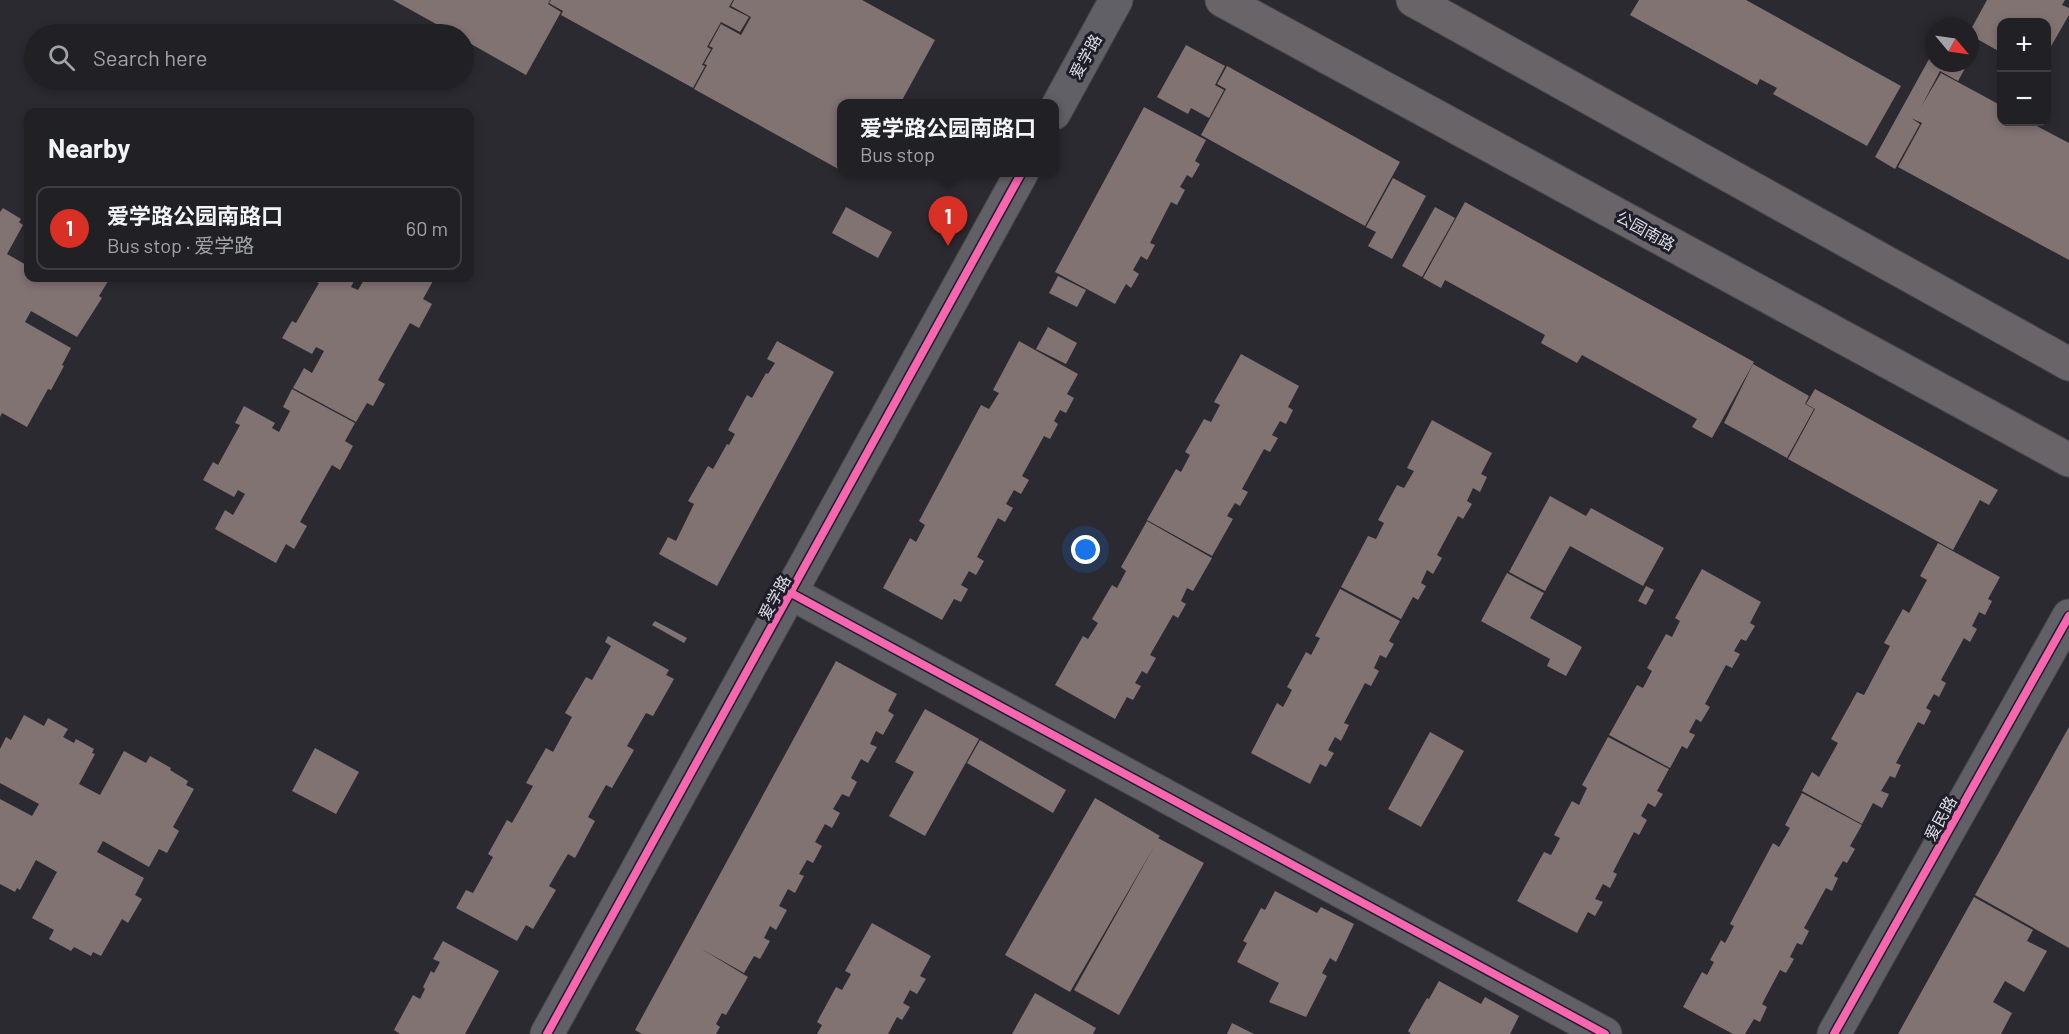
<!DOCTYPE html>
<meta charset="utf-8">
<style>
:root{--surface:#202025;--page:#2d2d32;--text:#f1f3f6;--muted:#a2a3a7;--line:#3d3e42;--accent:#d93025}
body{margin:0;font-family:Barlow,"Noto Sans SC",sans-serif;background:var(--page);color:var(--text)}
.controls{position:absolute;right:18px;top:18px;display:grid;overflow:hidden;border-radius:12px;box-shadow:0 3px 9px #0003}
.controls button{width:54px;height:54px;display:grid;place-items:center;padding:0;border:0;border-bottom:2px solid var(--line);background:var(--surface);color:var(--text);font:30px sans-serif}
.compass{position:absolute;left:1925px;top:18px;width:54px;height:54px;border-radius:50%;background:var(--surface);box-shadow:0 3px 9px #0003;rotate:119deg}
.you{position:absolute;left:1086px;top:550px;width:21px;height:21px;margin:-15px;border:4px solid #fff;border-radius:50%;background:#1a73e8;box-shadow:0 0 0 9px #1a73e833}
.badge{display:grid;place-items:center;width:39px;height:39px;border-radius:50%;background:var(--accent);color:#fff;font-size:20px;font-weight:700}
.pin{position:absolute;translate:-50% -50px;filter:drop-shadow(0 2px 3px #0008)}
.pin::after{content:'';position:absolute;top:32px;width:21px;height:18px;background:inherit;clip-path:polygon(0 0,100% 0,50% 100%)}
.popup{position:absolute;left:837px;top:99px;width:222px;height:78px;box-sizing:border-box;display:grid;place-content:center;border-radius:12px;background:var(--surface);filter:drop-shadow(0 2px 4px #0005);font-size:20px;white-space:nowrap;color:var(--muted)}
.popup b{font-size:22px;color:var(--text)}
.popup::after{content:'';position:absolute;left:50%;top:100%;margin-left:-12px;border:12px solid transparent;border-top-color:var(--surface)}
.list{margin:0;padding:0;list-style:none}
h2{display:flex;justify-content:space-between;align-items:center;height:78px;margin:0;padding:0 24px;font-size:26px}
h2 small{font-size:20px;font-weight:400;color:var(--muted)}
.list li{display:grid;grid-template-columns:39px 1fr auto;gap:18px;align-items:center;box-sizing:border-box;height:84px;margin:0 12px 12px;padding:0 12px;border:2px solid var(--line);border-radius:12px}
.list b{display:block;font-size:22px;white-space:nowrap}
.list p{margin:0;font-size:20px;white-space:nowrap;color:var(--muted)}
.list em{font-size:20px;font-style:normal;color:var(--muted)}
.icon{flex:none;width:33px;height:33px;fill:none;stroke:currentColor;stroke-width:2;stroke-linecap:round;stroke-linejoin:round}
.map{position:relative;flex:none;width:2069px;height:1034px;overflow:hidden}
.search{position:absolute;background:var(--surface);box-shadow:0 3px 9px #0003;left:24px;top:24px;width:450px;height:66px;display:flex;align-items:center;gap:15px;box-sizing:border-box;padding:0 21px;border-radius:33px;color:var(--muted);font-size:22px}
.panel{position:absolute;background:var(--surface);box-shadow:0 3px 9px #0003;left:24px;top:108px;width:450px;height:174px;border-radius:12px}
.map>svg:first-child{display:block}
.building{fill:#827373}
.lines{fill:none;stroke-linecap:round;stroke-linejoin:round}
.minor-casing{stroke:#48484e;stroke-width:35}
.tertiary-casing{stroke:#48484e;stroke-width:35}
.secondary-casing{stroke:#48484e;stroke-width:35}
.minor{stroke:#616066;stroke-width:33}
.tertiary{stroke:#616066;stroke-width:33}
.secondary{stroke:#686468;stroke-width:33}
.cycleway-casing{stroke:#1e1d2a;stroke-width:11}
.cycleway{stroke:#f766af;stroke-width:8}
.labels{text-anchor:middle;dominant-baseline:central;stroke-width:6;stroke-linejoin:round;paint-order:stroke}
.street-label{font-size:16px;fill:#dedde6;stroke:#1e1d2a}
</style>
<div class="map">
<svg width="2069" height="1034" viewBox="0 0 2069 1034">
<rect width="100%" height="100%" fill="#2b2a31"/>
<g class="building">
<polygon points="393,0 550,0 548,4 561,12 526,75 464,40 464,34 454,34"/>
<polygon points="551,0 733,0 729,7 749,17 740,32 721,22 707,47 711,49 702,65 705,66 693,88 561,15 563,11 549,3"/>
<polygon points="734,0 862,0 935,40 900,104 842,104 842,171 694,89 707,65 704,64 713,48 709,46 721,24 741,35 751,17 731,6"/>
<polygon points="1639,0 1746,0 1901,86 1867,146 1773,94 1777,88 1760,79 1757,85 1630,15"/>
<polygon points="1987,0 2065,0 2062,5 2069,8 2069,15 2046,55 2046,22 2002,22 2002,53 1970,35 1970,31"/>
<polygon points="1186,45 1225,66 1215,85 1224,90 1209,118 1191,108 1188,114 1157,97"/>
<polygon points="1934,50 1934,63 1968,63 1958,81 1940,71 1921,107 1941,73 2002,106 2002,122 2029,122 2069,143 2069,260 1898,167 1922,123 1911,118 1920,124 1895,169 1875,157"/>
<polygon points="1227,66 1400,162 1365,226 1201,135 1226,89 1217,84"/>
<polygon points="1144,107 1206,140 1195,161 1200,164 1192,178 1187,175 1180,187 1185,190 1177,205 1171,202 1150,243 1155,245 1147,260 1141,256 1133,270 1139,274 1131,288 1126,284 1115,304 1055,272"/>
<polygon points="1393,178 1426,196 1392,259 1368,246 1376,232 1366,227"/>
<polygon points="1465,202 1754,362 1712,438 1692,427 1697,419 1582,355 1577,363 1541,343 1545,335 1445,280 1441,288 1423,278"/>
<polygon points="846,207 892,232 878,258 832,233"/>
<polygon points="1435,207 1455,218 1422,277 1402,266"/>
<polygon points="3,208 21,219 19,222 23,225 7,254 28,266 28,278 110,278 99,296 102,298 77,337 31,311 25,322 71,348 62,365 64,366 51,390 48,389 27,427 2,413 0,417 0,212"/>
<polygon points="1058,276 1086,290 1077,307 1049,293"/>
<polygon points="316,278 351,278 355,279 351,287 358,290 365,278 427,278 433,281 423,299 432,304 419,328 410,323 378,380 385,384 373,406 367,403 356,422 293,388 304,368 312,373 324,351 316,347 312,354 282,338 292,321 296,323 319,283 314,281"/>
<polygon points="1048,327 1077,343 1066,364 1036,349"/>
<polygon points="777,341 834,372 717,586 659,554 668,537 676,541 694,504 688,501 708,466 713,469 727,444 729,445 735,434 728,430 747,395 752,398 766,373 768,374 775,363 767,359"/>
<polygon points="1019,341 1078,374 1067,394 1074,398 1066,413 1060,410 1054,421 1058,424 1050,439 1044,436 1022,476 1029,480 1021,494 1014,490 1006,504 1013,508 1005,522 998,518 977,557 984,561 976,575 969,571 961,585 968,589 961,602 954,599 942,620 883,588 910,538 916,542 925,525 919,521 981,405 989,409 999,393 993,390"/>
<polygon points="1241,354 1299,386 1288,407 1293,410 1286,424 1280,421 1272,435 1278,438 1270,452 1264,449 1242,489 1248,492 1240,506 1235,503 1227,516 1233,519 1212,556 1147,520 1176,469 1181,472 1190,455 1185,452 1204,419 1211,422 1220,405 1214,402"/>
<polygon points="1753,364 1809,396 1805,404 1814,409 1787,458 1724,423"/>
<polygon points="292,389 355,423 345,441 353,446 340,470 332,465 300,522 307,526 294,549 286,544 276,563 215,529 225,510 233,515 245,494 238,490 234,497 203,480 213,462 218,465 240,425 235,423 244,406 275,423 272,428 279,432 290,411 283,407"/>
<polygon points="1815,389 1998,490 1989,505 1980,500 1953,550 1788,459 1815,409 1806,404"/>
<polygon points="1432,420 1492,453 1481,474 1487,477 1480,492 1473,488 1467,501 1472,504 1463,519 1458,516 1437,555 1442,558 1433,574 1427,570 1421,583 1426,586 1418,600 1413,597 1401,619 1341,587 1368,536 1376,539 1384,523 1378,520 1397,485 1404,488 1414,471 1407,468"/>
<polygon points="1550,496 1586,516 1591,508 1664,548 1643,586 1570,546 1545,591 1509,572"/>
<polygon points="1147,521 1212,558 1193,591 1187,588 1181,601 1186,604 1178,618 1173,615 1150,655 1156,658 1147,674 1142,671 1135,683 1141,686 1133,700 1127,697 1115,719 1055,685 1083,636 1088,639 1098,623 1092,619 1112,585 1117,588 1126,571 1121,567"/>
<polygon points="1938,543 2000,577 1988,599 1992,601 1985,615 1979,612 1972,626 1977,629 1970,642 1964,638 1941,680 1946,683 1939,697 1934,694 1926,708 1931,711 1924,725 1918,722 1896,763 1901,765 1895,778 1890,776 1881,791 1889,794 1882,808 1873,803 1862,824 1802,791 1812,772 1819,777 1838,743 1831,739 1857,692 1864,695 1890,646 1884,643 1903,609 1909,613 1927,580 1920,576"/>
<polygon points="1702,569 1761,602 1750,623 1755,626 1746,641 1741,639 1734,651 1740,654 1732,668 1726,665 1705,704 1710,707 1701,722 1696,719 1689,732 1695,735 1687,749 1682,746 1670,768 1609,735 1637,685 1643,688 1652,671 1647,668 1666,634 1672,637 1680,621 1675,618"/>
<polygon points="1507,573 1544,593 1530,618 1582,647 1566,676 1547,666 1550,659 1481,621"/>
<polygon points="1646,586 1654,590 1646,605 1638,601"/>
<polygon points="1340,589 1400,621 1389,641 1394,644 1386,658 1380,655 1374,668 1379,671 1371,686 1365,683 1344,723 1349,725 1341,741 1335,737 1328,750 1334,753 1326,767 1320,764 1310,784 1251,753 1277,703 1283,707 1292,690 1287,687 1306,652 1311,655 1320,638 1315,636"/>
<polygon points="655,621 687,638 684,643 652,625"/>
<polygon points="608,636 669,670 666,675 674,679 653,716 646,713 627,746 634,750 612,788 606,785 588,817 595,821 575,858 568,854 549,886 556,890 533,929 526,925 517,941 456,908 466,890 473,893 493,857 488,854 507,820 512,823 533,786 526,783 546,748 553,752 572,717 565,713 586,677 592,680 611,646 605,642"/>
<polygon points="836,661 897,694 888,711 894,715 883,735 876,731 870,744 877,747 868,763 861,759 851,778 857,782 849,797 842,794 833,809 840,813 832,828 825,824 815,842 822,846 813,863 807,860 799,874 804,876 795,893 788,889 779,906 787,910 776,930 770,926 764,938 770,941 760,959 754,956 744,973 700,948 748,977 726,1015 722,1013 716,1024 720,1027 716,1034 642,1034 635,1030"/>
<polygon points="925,709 979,739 925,836 889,816 914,772 895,762"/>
<polygon points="24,715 44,726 48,718 68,729 63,737 74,743 76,739 94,749 92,753 95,754 79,784 100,795 124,751 146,763 150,756 171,768 170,770 188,781 186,785 194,789 173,827 179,831 167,853 159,849 149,867 103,841 97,852 144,878 135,895 142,899 128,923 122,919 101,956 93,952 91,956 74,947 71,951 49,939 54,930 32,918 57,872 36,860 20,890 17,888 15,892 0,884 0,799 32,816 39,804 0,783 0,749 6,737 11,740"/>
<polygon points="2069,727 2069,948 1975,895"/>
<polygon points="1430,732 1464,751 1421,827 1388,809"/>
<polygon points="1608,737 1669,769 1657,791 1663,794 1655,807 1648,803 1641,816 1647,820 1639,835 1634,832 1613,872 1617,874 1610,888 1603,884 1595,899 1603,902 1595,916 1588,912 1577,933 1517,901 1544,852 1551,855 1560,838 1554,835 1572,801 1579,805 1587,788 1582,785"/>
<polygon points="980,740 1066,790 1053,813 967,763"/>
<polygon points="315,748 359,772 336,814 292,791"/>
<polygon points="1802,793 1862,825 1850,846 1855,849 1847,863 1843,861 1834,876 1838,878 1832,891 1826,888 1804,928 1809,931 1802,945 1797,943 1790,957 1794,959 1786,973 1780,970 1762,1004 1767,1007 1760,1022 1754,1019 1745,1034 1733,1034 1683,1007 1702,972 1707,975 1714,962 1710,960 1721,940 1725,943 1734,926 1730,924 1773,843 1779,847 1790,828 1785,825"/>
<polygon points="1095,798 1160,836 1158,838 1204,863 1119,1015 1074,990 1155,845 1070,992 1005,955"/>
<polygon points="1275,891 1317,913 1321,907 1354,924 1336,962 1330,958 1322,973 1327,976 1306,1017 1269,1002 1279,983 1237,962 1247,943 1243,941 1261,908 1265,910"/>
<polygon points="1974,897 2033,930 2027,941 2047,951 2024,992 2005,981 1993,1002 2012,1013 2001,1034 1898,1034"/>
<polygon points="872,923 931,956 920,976 926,979 917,994 910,990 903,1003 910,1007 902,1020 897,1017 888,1034 817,1034 822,1025 817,1022 836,987 842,990 851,974 845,971"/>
<polygon points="443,941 499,971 465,1034 400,1034 394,1030 413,995 420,999 425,989 423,987 431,971 434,973 440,962 433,959"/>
<polygon points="1439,981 1481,1004 1485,997 1519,1016 1510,1034 1411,1034 1408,1031 1427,998 1429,999"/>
<polygon points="1035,993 1096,1028 1093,1034 1012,1034"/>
<polygon points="1232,1023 1254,1034 1227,1034"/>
</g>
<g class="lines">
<g class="minor-casing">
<polyline id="minor" points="791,593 1605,1034"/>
</g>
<g class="tertiary-casing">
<g id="tertiary">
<polyline points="1054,113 1116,0"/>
<polyline points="547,1034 1022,172"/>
<polyline points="1834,1034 2069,616"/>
</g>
</g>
<g class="secondary-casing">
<g id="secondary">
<polyline points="1222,0 2069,460"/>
<polyline points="1413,0 2069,364"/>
</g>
</g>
<use href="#minor" class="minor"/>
<use href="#tertiary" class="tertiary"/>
<use href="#secondary" class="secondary"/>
<g class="cycleway-casing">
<g id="cycleway">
<polyline points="791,593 1605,1034"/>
<polyline points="547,1034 1022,172"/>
<polyline points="1834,1034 2069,616"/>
</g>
</g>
<use href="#cycleway" class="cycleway"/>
</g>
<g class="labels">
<g class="street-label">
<text transform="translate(1085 56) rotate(-61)">爱学路</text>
<text transform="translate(1646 230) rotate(29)">公园南路</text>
<text transform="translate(774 597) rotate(-61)">爱学路</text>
<text transform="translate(1940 818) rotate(-61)">爱民路</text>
</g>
</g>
</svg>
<div class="controls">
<button>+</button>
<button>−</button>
</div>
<svg class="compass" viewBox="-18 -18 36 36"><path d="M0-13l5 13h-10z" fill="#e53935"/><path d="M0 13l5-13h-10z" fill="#a2a3a7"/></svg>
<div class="you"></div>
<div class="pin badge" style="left:948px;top:246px">1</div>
<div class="popup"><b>爱学路公园南路口</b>Bus stop</div>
<div class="search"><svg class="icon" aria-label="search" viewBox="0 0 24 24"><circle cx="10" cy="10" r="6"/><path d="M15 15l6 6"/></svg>Search here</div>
<section class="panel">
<h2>Nearby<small></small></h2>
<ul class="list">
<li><span class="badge">1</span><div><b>爱学路公园南路口</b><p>Bus stop · 爱学路</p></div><em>60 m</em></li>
</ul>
</section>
</div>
